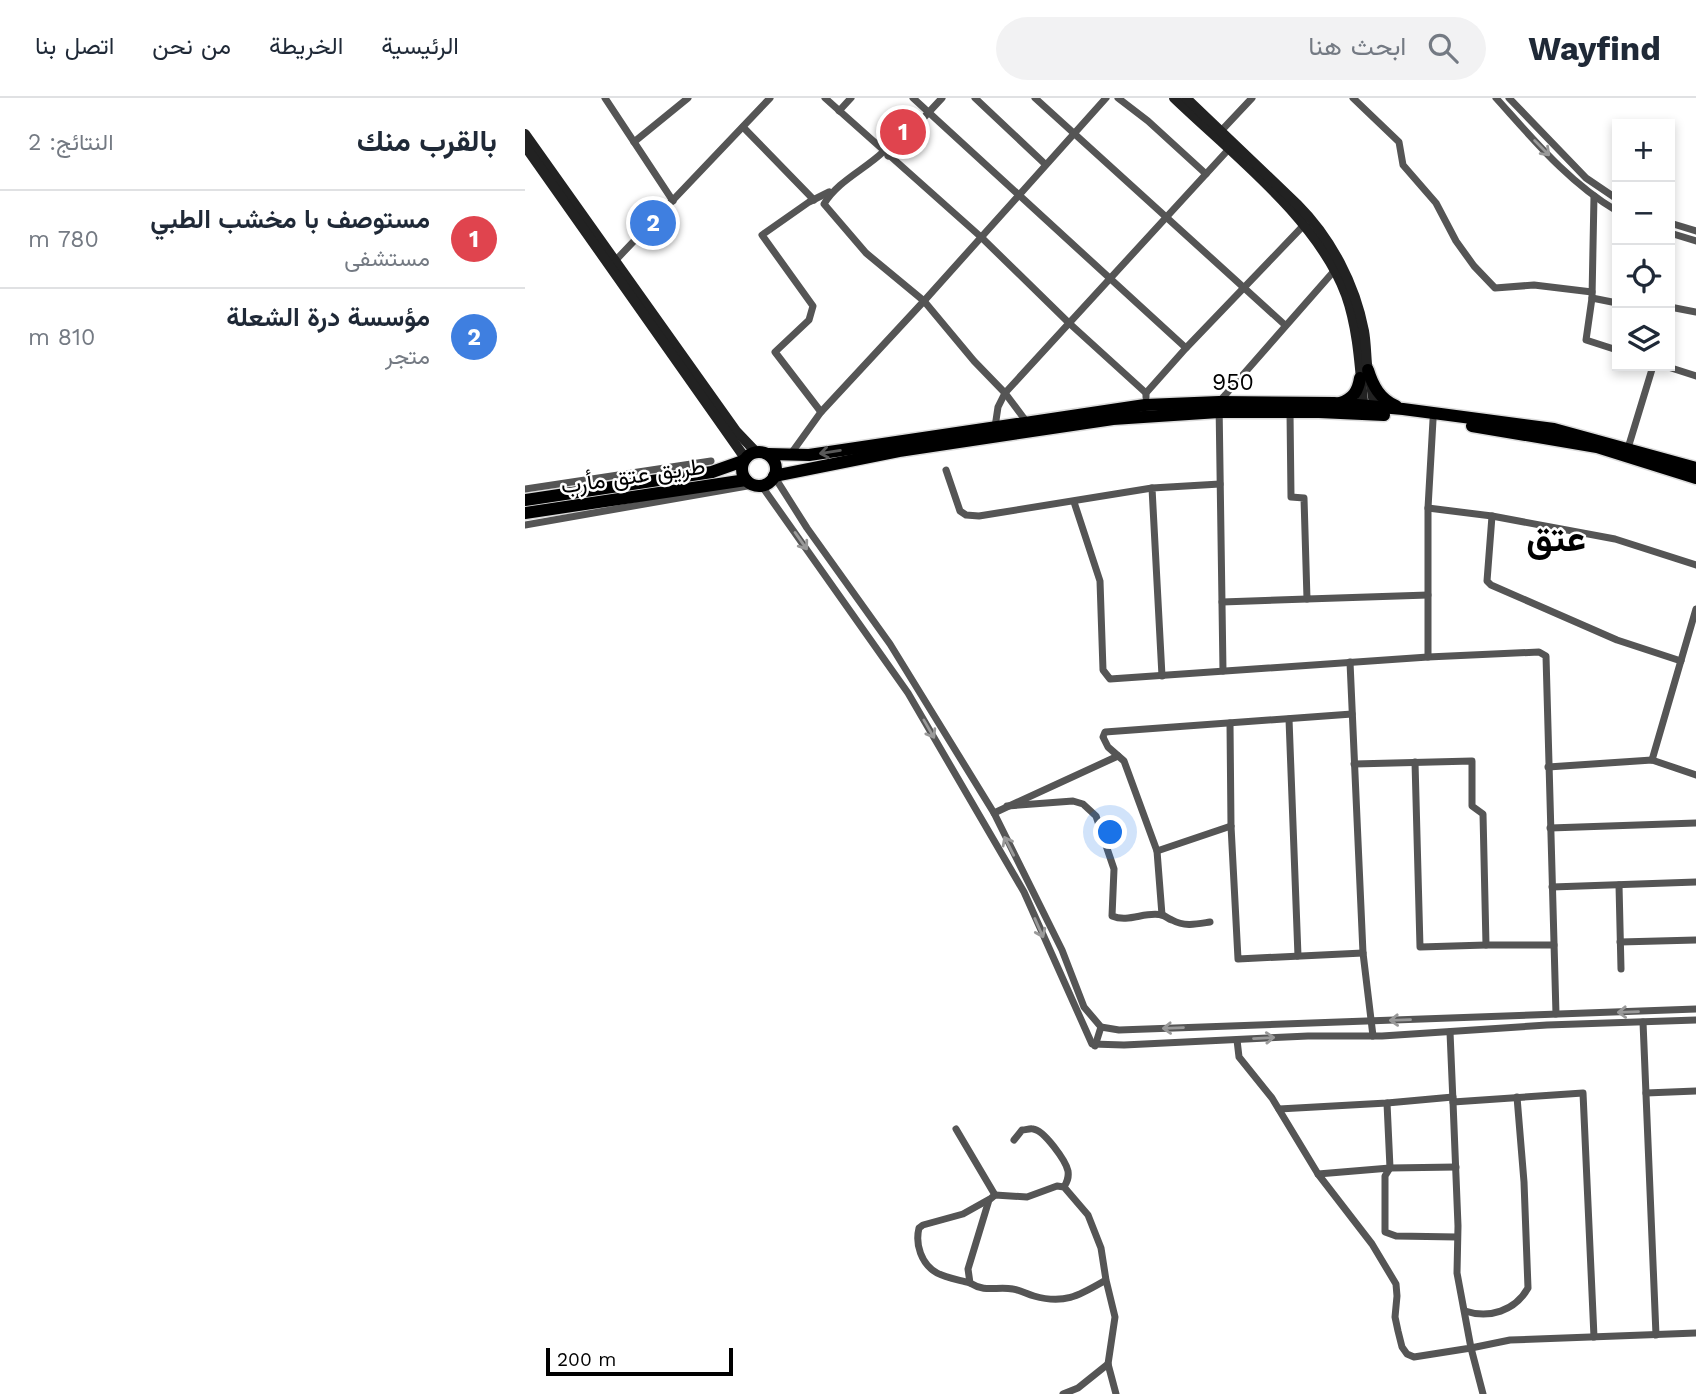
<!DOCTYPE html>
<html lang="ar">
<meta charset="utf-8">
<style>
:root{--surface:#fff;--page:#f2f2f3;--text:#1f2937;--muted:#747a83;--line:#e0e1e3;--accent:#db2777}
body{margin:0;font-family:"Work Sans",Vazirmatn,sans-serif;background:var(--page);color:var(--text);direction:rtl}
.controls{position:absolute;right:21px;top:21px;display:grid;overflow:hidden;border-radius:0px;box-shadow:0 4px 10px #0003}
.controls button{width:63px;height:63px;display:grid;place-items:center;padding:0;border:0;border-bottom:2px solid var(--line);background:var(--surface);color:var(--text);font:35px sans-serif}
.scale{position:absolute;left:21px;bottom:18px;width:187px;box-sizing:border-box;padding-left:7px;border:4px solid #000;border-top:0;font-size:19px;line-height:24px;white-space:nowrap;color:#000;-webkit-text-stroke:5px #fff;paint-order:stroke}
.you{position:absolute;left:586px;top:735px;width:24px;height:24px;margin:-18px;border:5px solid #fff;border-radius:50%;background:#1a73e8;box-shadow:0 0 0 10px #1a73e833}
.badge{display:grid;place-items:center;width:46px;height:46px;border-radius:50%;background:var(--accent);color:#fff;font-size:23px;font-weight:700}
.pin{position:absolute;translate:-50% -50%;border:4px solid #fff;box-shadow:0 2px 7px #0006}
.list{margin:0;padding:0;list-style:none}
h2{display:flex;justify-content:space-between;align-items:center;height:91px;margin:0;padding:0 28px;font-size:30px}
h2 small{font-size:23px;font-weight:400;color:var(--muted)}
.list li{display:grid;grid-template-columns:46px 1fr auto;gap:21px;align-items:center;box-sizing:border-box;height:98px;padding:0 28px;border-top:2px solid var(--line)}
.list b{display:block;font-size:26px;white-space:nowrap}
.list p{margin:0;font-size:23px;white-space:nowrap;color:var(--muted)}
.list em{font-size:23px;font-style:normal;color:var(--muted)}
.icon{flex:none;width:38px;height:38px;fill:none;stroke:currentColor;stroke-width:2;stroke-linecap:round;stroke-linejoin:round}
.map{position:relative;flex:none;width:1171px;height:1296px;overflow:hidden;direction:ltr}
header{display:flex;align-items:center;gap:42px;box-sizing:border-box;height:98px;padding:0 35px;background:var(--surface);border-bottom:2px solid var(--line)}
header strong{font-size:33px}
nav{display:flex;gap:38px;margin-inline-start:auto;font-size:24px}
.search{width:490px;height:63px;background:var(--page);display:flex;align-items:center;gap:18px;box-sizing:border-box;padding:0 24px;border-radius:38px;color:var(--muted);font-size:26px}
main{display:flex}
aside{flex:1;background:var(--surface)}
.map>svg:first-child{display:block}
.lines{fill:none;stroke-linecap:round;stroke-linejoin:round}
.primary-casing{stroke:#dbdbdb;stroke-width:15}
.minor{stroke:#555;stroke-width:7}
.secondary{stroke:#222;stroke-width:10}
.primary{stroke:#000;stroke-width:12}
.oneway{stroke:#999}
.oneway2{stroke:#595959}
.labels{text-anchor:middle;dominant-baseline:central;stroke-width:5;stroke-linejoin:round;paint-order:stroke}
.street-label{font-size:23px;fill:#000;stroke:#fff}
.town-label{font-size:37px;font-weight:bold;fill:#000;stroke:#fff}
</style>
<header>
<strong>Wayfind</strong>
<div class="search"><svg class="icon" aria-label="search" viewBox="0 0 24 24"><circle cx="10" cy="10" r="6"/><path d="M15 15l6 6"/></svg>ابحث هنا</div>
<nav><a>الرئيسية</a><a>الخريطة</a><a>من نحن</a><a>اتصل بنا</a></nav>
</header>
<main>
<div class="map">
<svg width="1171" height="1296" viewBox="0 0 1171 1296">
<rect width="100%" height="100%" fill="#fff"/>
<g class="lines">
<g class="primary-casing">
<g id="primary">
<path d="M 843,272 C 848,288 855,301 871,308"/>
<path d="M 815,305 C 828,301 833,293 835,280"/>
<polyline points="947,328 1072,349 1171,380"/>
<circle cx="234" cy="371" r="17"/>
<polyline points="243,356 284,357 620,307 694,304 809,305 878,311 1029,331 1171,370"/>
<polyline points="249,378 374,353 588,321 694,314 794,314 859,317"/>
<polyline points="0,402 187,374 218,363"/>
<polyline points="0,415 221,382"/>
</g>
</g>
<g class="minor">
<polyline points="80,0 148,103"/>
<polyline points="300,0 456,139 544,225 621,295"/>
<polyline points="388,0 661,250"/>
<polyline points="450,0 520,66"/>
<polyline points="510,0 760,227"/>
<polyline points="593,0 623,23 681,76"/>
<polyline points="828,0 874,44 878,67 911,105 931,143 949,168 970,190 1009,187 1067,194"/>
<path d="M 971,0 C 1008,41 1044,85 1092,113"/>
<polyline points="984,0 1061,80 1092,101"/>
<polyline points="314,13 326,0"/>
<polyline points="218,29 289,102"/>
<polyline points="696,33 727,0"/>
<polyline points="109,44 163,0"/>
<path d="M 358,54 C 339,72 313,83 299,106 L 341,155 L 399,203 L 449,263 L 480,295 L 501,323"/>
<polyline points="363,58 417,0"/>
<polyline points="1069,98 1067,200 1061,242 1092,252"/>
<polyline points="1145,125 1171,133"/>
<polyline points="1145,135 1171,143"/>
<polyline points="89,164 245,0"/>
<polyline points="1067,200 1092,205"/>
<polyline points="1145,209 1171,214"/>
<polyline points="1140,268 1171,278"/>
<polyline points="621,299 621,295 661,250 779,127"/>
<polyline points="296,314 250,254 284,222 288,208 237,137 284,104 304,94"/>
<polyline points="765,314 766,399 779,400 782,501 903,497"/>
<polyline points="470,329 473,309 480,295 703,52"/>
<polyline points="1103,350 1128,268"/>
<polyline points="265,357 296,314 399,203 581,0"/>
<polyline points="421,372 435,413 441,417 454,418 627,390"/>
<polyline points="249,378 282,430 365,546 469,715 537,852 559,909 576,929 594,932 1171,911"/>
<polyline points="236,387 383,595 499,794 567,946 599,947 783,938 857,938 1022,927 1171,922"/>
<polyline points="0,391 186,363"/>
<polyline points="549,404 575,483 578,572 585,581 903,559 1014,554 1021,558 1031,916"/>
<polyline points="903,410 967,418 1090,441 1171,467"/>
<polyline points="967,418 962,483 966,487 1092,542 1156,563"/>
<polyline points="0,427 228,387"/>
<polyline points="697,504 782,501"/>
<polyline points="903,559 903,410 908,322"/>
<polyline points="825,564 838,855 848,938"/>
<polyline points="698,573 694,304 809,173"/>
<polyline points="637,578 627,390 695,386"/>
<polyline points="764,621 773,858"/>
<polyline points="705,625 706,728 713,861 838,855"/>
<polyline points="1127,662 1171,511"/>
<polyline points="890,664 895,849 961,847"/>
<polyline points="829,666 947,663 947,708 958,716 961,847 1029,847"/>
<polyline points="1023,669 1127,662 1171,677"/>
<path d="M 482,708 L 548,703 L 558,706 L 571,718 L 589,771 L 587,818 C 604,825 620,813 637,817 C 641,818 643,821 647,822 C 660,829 672,826 685,824"/>
<polyline points="469,715 593,658"/>
<polyline points="706,728 632,753 599,663 583,649 578,639 580,634 827,616"/>
<polyline points="1025,730 1171,725"/>
<polyline points="632,753 637,817"/>
<polyline points="1094,787 1096,871"/>
<polyline points="1027,789 1171,784"/>
<polyline points="1095,844 1171,842"/>
<polyline points="1118,924 1131,1237"/>
<polyline points="925,934 928,1004 1058,995 1069,1239"/>
<polyline points="712,942 714,959 747,1000 793,1076 847,1146 871,1186 872,1198 870,1219 873,1233 877,1249 882,1256 889,1259 946,1250 932,1175 933,1128 928,1004"/>
<polyline points="570,948 576,929"/>
<polyline points="1121,995 1171,993"/>
<polyline points="862,1005 865,1070 860,1078 860,1134 871,1138 932,1139"/>
<polyline points="754,1011 862,1005 928,999"/>
<polyline points="431,1031 470,1097"/>
<path d="M 489,1042 L 497,1032 C 501,1032 505,1030 508,1031 C 519,1032 541,1063 543,1073 C 544,1080 542,1084 539,1089"/>
<polyline points="793,1076 865,1070 931,1069"/>
<path d="M 581,1182 C 555,1197 540,1207 509,1198 C 502,1196 495,1192 488,1191 C 471,1188 461,1195 445,1185 L 443,1171 L 464,1102 L 470,1097 L 502,1099 L 532,1088 L 539,1089 L 563,1117 L 576,1150 L 581,1182 L 590,1219 L 583,1266 L 591,1296"/>
<path d="M 445,1185 C 435,1182 421,1180 412,1175 C 396,1166 390,1146 394,1130 L 398,1127 L 438,1116 L 463,1102"/>
<path d="M 940,1213 C 964,1221 990,1213 1003,1190 L 999,1084 L 992,999"/>
<polyline points="538,1296 553,1290 583,1266"/>
<polyline points="958,1296 946,1250 985,1242 1171,1235"/>
</g>
<g class="secondary">
<path d="M 649,0 C 706,55 793,121 821,197 C 834,234 835,275 839,314"/>
<path d="M 661,0 L 772,106 C 806,140 830,186 839,233 C 841,244 841,255 842,266 C 845,281 848,297 850,313"/>
<polyline points="0,36 211,333 231,354"/>
<polyline points="0,48 220,360"/>
</g>
<use href="#primary" class="primary"/>
</g>
<defs><path id="oneway-shaft" d="M-6 0H5M1.5-3L5.5 0L1.5 3" fill="none" stroke-width="1.6" stroke-linecap="round" stroke-linejoin="round" transform="scale(1.75)"/></defs>
<g class="oneway">
<use href="#oneway-shaft" transform="translate(1017 50) rotate(45)"/>
<use href="#oneway-shaft" transform="translate(276 443) rotate(55)"/>
<use href="#oneway-shaft" transform="translate(404 631) rotate(60)"/>
<use href="#oneway-shaft" transform="translate(484 748) rotate(-117)"/>
<use href="#oneway-shaft" transform="translate(514 830) rotate(66)"/>
<use href="#oneway-shaft" transform="translate(1103 914) rotate(178)"/>
<use href="#oneway-shaft" transform="translate(875 922) rotate(178)"/>
<use href="#oneway-shaft" transform="translate(648 930) rotate(178)"/>
<use href="#oneway-shaft" transform="translate(739 940) rotate(-3)"/>
</g>
<use class="oneway2" href="#oneway-shaft" transform="translate(305 354) rotate(171)"/>
<g class="labels">
<g class="street-label">
<text x="708" y="284">950</text>
<text transform="translate(108 378) rotate(-8)">طريق عتق مأرب</text>
</g>
<g class="town-label">
<text x="1031" y="440">عتق</text>
</g>
</g>
</svg>
<div class="controls">
<button>+</button>
<button>−</button>
<button><svg class="icon" aria-label="locate" viewBox="0 0 24 24"><circle cx="12" cy="12" r="6"/><path d="M12 2v4M12 18v4M2 12h4M18 12h4"/></svg></button>
<button><svg class="icon" aria-label="layers" viewBox="0 0 24 24"><path d="M12 4l9 5-9 5-9-5zM3 14l9 5 9-5"/></svg></button>
</div>
<div class="scale">200 m</div>
<div class="you"></div>
<div class="pin badge" style="left:378px;top:34px;background:#e0444e">1</div>
<div class="pin badge" style="left:128px;top:125px;background:#3f7fe0">2</div>
</div>
<aside>
<h2>بالقرب منك<small>النتائج: 2</small></h2>
<ul class="list">
<li><span class="badge" style="background:#e0444e">1</span><div><b>مستوصف با مخشب الطبي</b><p>مستشفى</p></div><em>780 m</em></li>
<li><span class="badge" style="background:#3f7fe0">2</span><div><b>مؤسسة درة الشعلة</b><p>متجر</p></div><em>810 m</em></li>
</ul>
</aside>
</main>
